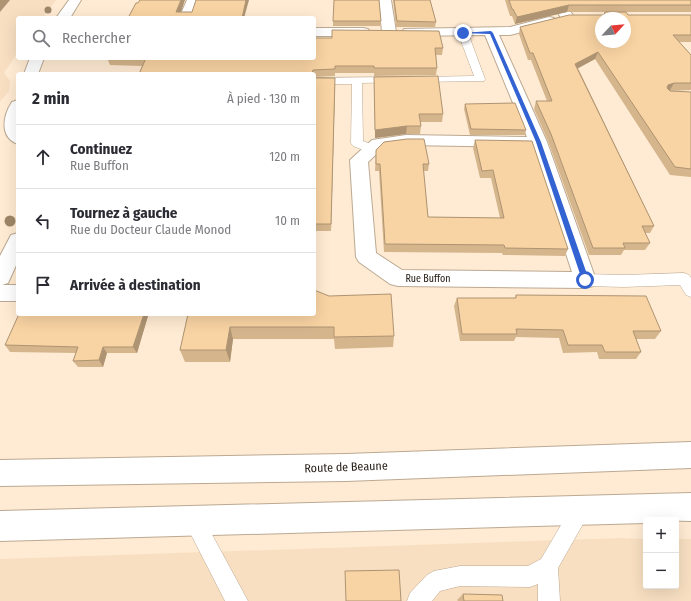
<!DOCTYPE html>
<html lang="fr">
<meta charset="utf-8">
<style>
:root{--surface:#fff;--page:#f7f7f7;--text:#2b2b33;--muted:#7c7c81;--line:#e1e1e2}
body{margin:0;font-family:"Fira Sans Condensed",sans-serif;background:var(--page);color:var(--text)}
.controls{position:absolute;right:12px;bottom:12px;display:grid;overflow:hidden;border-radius:4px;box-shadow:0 4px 16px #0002}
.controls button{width:36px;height:36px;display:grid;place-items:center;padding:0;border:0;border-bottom:1px solid var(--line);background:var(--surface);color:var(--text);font:20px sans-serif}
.compass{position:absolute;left:595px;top:12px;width:36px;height:36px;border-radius:50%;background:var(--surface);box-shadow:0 4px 16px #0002;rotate:64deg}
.stop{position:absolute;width:12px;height:12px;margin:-9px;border:3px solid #3363d3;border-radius:50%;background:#fff}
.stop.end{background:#3363d3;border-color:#fff;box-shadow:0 1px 4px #0008}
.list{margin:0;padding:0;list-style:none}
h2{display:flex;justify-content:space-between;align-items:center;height:52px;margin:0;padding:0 16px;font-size:17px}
h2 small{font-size:13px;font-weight:400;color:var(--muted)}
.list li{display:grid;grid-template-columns:26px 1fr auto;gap:12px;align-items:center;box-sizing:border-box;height:64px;padding:0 16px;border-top:1px solid var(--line)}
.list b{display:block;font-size:15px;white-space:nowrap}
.list p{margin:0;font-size:13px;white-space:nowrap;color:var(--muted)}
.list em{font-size:13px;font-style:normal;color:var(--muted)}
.icon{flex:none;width:22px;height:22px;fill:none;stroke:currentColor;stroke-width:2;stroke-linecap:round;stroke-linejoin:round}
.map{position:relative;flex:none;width:691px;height:601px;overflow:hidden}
.search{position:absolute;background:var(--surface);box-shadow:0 4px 16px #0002;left:16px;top:16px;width:300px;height:44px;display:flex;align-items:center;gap:10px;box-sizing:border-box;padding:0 14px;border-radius:4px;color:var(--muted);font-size:15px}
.panel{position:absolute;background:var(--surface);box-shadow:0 4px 16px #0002;left:16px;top:72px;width:300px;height:244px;border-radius:4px}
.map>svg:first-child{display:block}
.built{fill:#f8dfc2}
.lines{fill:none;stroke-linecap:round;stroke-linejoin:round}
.lane-casing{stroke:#bba992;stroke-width:1}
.street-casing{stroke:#bba992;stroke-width:2}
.primary-casing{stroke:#bba992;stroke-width:2}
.lane{fill:#fff;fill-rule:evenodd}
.street{fill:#fff;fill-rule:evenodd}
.primary{fill:#fff;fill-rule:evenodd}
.tree{fill:#9e8768}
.wall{fill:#d5b58c}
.shaded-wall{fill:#ae9472}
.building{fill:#f8d3a3;stroke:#ae9472;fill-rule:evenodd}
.route{fill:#3363d3}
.labels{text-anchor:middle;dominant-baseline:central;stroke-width:3;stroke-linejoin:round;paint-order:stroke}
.street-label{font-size:10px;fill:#282119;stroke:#fff}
.near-street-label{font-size:12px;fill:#282119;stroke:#fff}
</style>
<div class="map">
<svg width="691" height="601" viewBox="0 0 691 601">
<rect width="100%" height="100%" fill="#ffebd3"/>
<g class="built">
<polygon points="0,0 56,0 43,18 18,18 18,52 4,73 10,81 9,91 0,102"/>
<polygon points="621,538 646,539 646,586 676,586 676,539 691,539 691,601 0,601 0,559"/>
</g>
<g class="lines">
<g class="lane-casing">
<g id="lane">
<polygon points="463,30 468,33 485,79 484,81 415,82 414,80 415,78 419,77 474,76 458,33"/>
<polygon points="395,77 399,78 400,80 399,82 362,83 363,141 376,146 378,149 376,152 368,152 353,146 351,143 352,84 314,84 314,78"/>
<polygon points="684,273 689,275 691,278 691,297 686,295 680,285 624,287 585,286 580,284 578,280 580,276 585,274 624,275"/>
<polygon points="581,500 588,503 591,510 558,568 560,601 538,601 538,584 530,587 460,586 440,591 432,601 407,601 410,593 427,575 434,571 460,566 528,566 541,559 574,503"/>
<polygon points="194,511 201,514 248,601 225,601 184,521 187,514"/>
</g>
</g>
<g class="street-casing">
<g id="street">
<polygon points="69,0 81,0 70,18 56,18"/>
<polygon points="187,0 199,0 193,18 179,18"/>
<polygon points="379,0 391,0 396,32 394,35 384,35 382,32"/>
<polygon points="551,0 563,0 574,17 572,20 562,20"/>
<path d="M 549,17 L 554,18 L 556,21 L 554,24 L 510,35 L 499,35 L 547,142 L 596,280 L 593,286 L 585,288 L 398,286 L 390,284 L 359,262 L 356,257 L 350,160 L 372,140 L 406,135 L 527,137 L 485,35 L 409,36 L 404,35 L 402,32 L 404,29 L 510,27 ZM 406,145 L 531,147 L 572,272 L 402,270 L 376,253 L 368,162 L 383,148 Z"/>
<polygon points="314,28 363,28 368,29 370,32 368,35 363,36 314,36"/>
<polygon points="30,58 44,58 38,74 24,74"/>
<path d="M 18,100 L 18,144 C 0,138 2,117 12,102 Z"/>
<polygon points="18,233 18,261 8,283 2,285 18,285 18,301 0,301 0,256 11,235"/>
</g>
</g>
<g class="primary-casing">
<g id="primary">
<polygon points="691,442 691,468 346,481 0,486 0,460 346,454"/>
<polygon points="691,493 691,521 646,520 646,523 0,541 0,511"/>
</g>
</g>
<use href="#lane" class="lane"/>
<use href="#street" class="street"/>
<use href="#primary" class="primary"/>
</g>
<g class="tree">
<circle cx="48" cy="10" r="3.5"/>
<circle cx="10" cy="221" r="5.5"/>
</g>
<g class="wall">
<polygon points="393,0 430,0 436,22 435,27 396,27"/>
<polygon points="505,0 691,0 691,12 567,12 515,24 512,16 510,16"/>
<polygon points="628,15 691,15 691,42 679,42 691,55 691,90 669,91 691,92 691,177 670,175 595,59 578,68 654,226 650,233 645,233 650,243 645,250 624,250 621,255 589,255 548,141 534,109 536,101 547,101 531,60 528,60 519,34 520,27"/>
<polygon points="333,21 381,21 380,26 333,26"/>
<polygon points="314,38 443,48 442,55 436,55 437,68 436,75 374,76 374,73 335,73 335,76 314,77 314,74 139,74 142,66 110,65 107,58"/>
<polygon points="374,77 443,114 442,122 421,122 421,126 420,134 406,134 375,138"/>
<polygon points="314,78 335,86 331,231 314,231"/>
<polygon points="465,104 526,130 525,135 470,135 464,109"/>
<polygon points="475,140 568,249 565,256 503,255 502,253 384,252 379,171 375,171 376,150 429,164 428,171 423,171 428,217 500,218 491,178 480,178 473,148"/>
<polygon points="516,295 661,331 655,339 636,339 641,352 636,359 599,359 597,352 563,353 559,338 516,337 514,341 460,341 454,306 457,298 515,298"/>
<polygon points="188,314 314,314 394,336 393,347 335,349 334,339 233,339 230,362 185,362 180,350"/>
<polygon points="148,316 137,353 107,353 103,367 78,367 73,361 76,353 10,352 5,345"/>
<polygon points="463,594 503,601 458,601 457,600"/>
</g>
<g class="shaded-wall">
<polygon points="0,0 10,0 0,12"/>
<polygon points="181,0 185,0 179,18 176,12"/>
<polygon points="246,0 249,0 244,18 242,18"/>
<polygon points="569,5 567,12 515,24 517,17"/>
<polygon points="598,52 595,59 573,71 575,64"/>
<polygon points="335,78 335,86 331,231 331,224"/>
<polygon points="674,83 670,90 665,92 668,85"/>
<polygon points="407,126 406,134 375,138 375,130"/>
<polygon points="144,314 148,314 148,316 137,353 133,347"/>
<polygon points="230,327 233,339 230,362 226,350"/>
<polygon points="103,347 107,353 103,367 99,360"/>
</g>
<g class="building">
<polygon points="140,0 181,0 176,12 192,12 196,0 246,0 242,18 128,18 136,3 138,3"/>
<polygon points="334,0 379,0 381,21 333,21"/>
<polygon points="394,0 430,0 436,22 397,21"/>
<polygon points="509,0 691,0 691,5 569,5 517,17 513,9 512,9"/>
<path d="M 605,12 L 626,12 L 628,15 L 691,15 L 691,35 L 673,35 L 691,55 L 691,83 L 674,83 L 668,85 L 667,88 L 670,91 L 691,92 L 691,169 L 675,167 L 598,52 L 575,64 L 654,226 L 642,226 L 650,243 L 623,243 L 625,248 L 593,248 L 551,134 L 536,101 L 552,101 L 533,53 L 530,53 L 520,27 L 569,15 L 604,15 ZM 601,18 L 625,18 L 625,42 L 601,42 Z"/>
<polygon points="332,30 439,31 443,48 435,48 437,68 374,68 374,66 335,66 335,69 313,70 312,74 139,74 146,58 107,58 314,58 314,38 332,38"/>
<polygon points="438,76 443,114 419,114 421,126 407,126 375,130 374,77"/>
<polygon points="314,78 335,78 331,224 314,224"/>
<polygon points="515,103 526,130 471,129 465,104"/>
<polygon points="407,139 424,139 429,164 423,164 428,217 504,218 493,170 482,171 475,140 532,141 568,249 505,248 504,245 385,244 380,164 376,164 376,150 384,142"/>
<polygon points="314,290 329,296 391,294 394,336 334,337 334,327 230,327 226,350 180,350 188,314 314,314"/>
<polygon points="516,295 646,296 661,331 633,331 641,352 605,352 602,345 568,345 563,330 516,329 517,334 462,334 457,298 516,298"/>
<polygon points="19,314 144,314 133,347 103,347 99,360 73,361 78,347 5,345"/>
<polygon points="399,570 401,601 346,601 345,571"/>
<polygon points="463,594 502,595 503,601 464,601"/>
</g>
<polygon class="route" points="491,31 493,33 541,142 589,280 588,282 585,282 582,280 536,142 490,34 461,33"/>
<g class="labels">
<g class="street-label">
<text x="428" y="279">Rue Buffon</text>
</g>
<g class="near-street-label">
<text transform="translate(346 467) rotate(-2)">Route de Beaune</text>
</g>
</g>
</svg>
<div class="controls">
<button>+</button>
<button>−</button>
</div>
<svg class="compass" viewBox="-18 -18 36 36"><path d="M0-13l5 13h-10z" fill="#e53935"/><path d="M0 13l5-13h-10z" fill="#7c7c81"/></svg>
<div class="stop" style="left:585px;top:280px"></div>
<div class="stop end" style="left:463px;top:33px"></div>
<div class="search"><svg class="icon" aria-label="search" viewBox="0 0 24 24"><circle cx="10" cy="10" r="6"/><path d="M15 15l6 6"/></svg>Rechercher</div>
<section class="panel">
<h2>2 min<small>À pied · 130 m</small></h2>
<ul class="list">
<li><svg class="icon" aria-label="ahead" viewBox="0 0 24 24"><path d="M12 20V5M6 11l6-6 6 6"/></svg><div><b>Continuez</b><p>Rue Buffon</p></div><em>120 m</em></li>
<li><svg class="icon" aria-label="left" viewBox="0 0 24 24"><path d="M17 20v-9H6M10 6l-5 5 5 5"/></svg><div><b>Tournez à gauche</b><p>Rue du Docteur Claude Monod</p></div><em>10 m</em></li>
<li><svg class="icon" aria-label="arrive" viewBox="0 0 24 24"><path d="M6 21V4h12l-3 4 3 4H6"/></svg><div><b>Arrivée à destination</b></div></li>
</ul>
</section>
</div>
